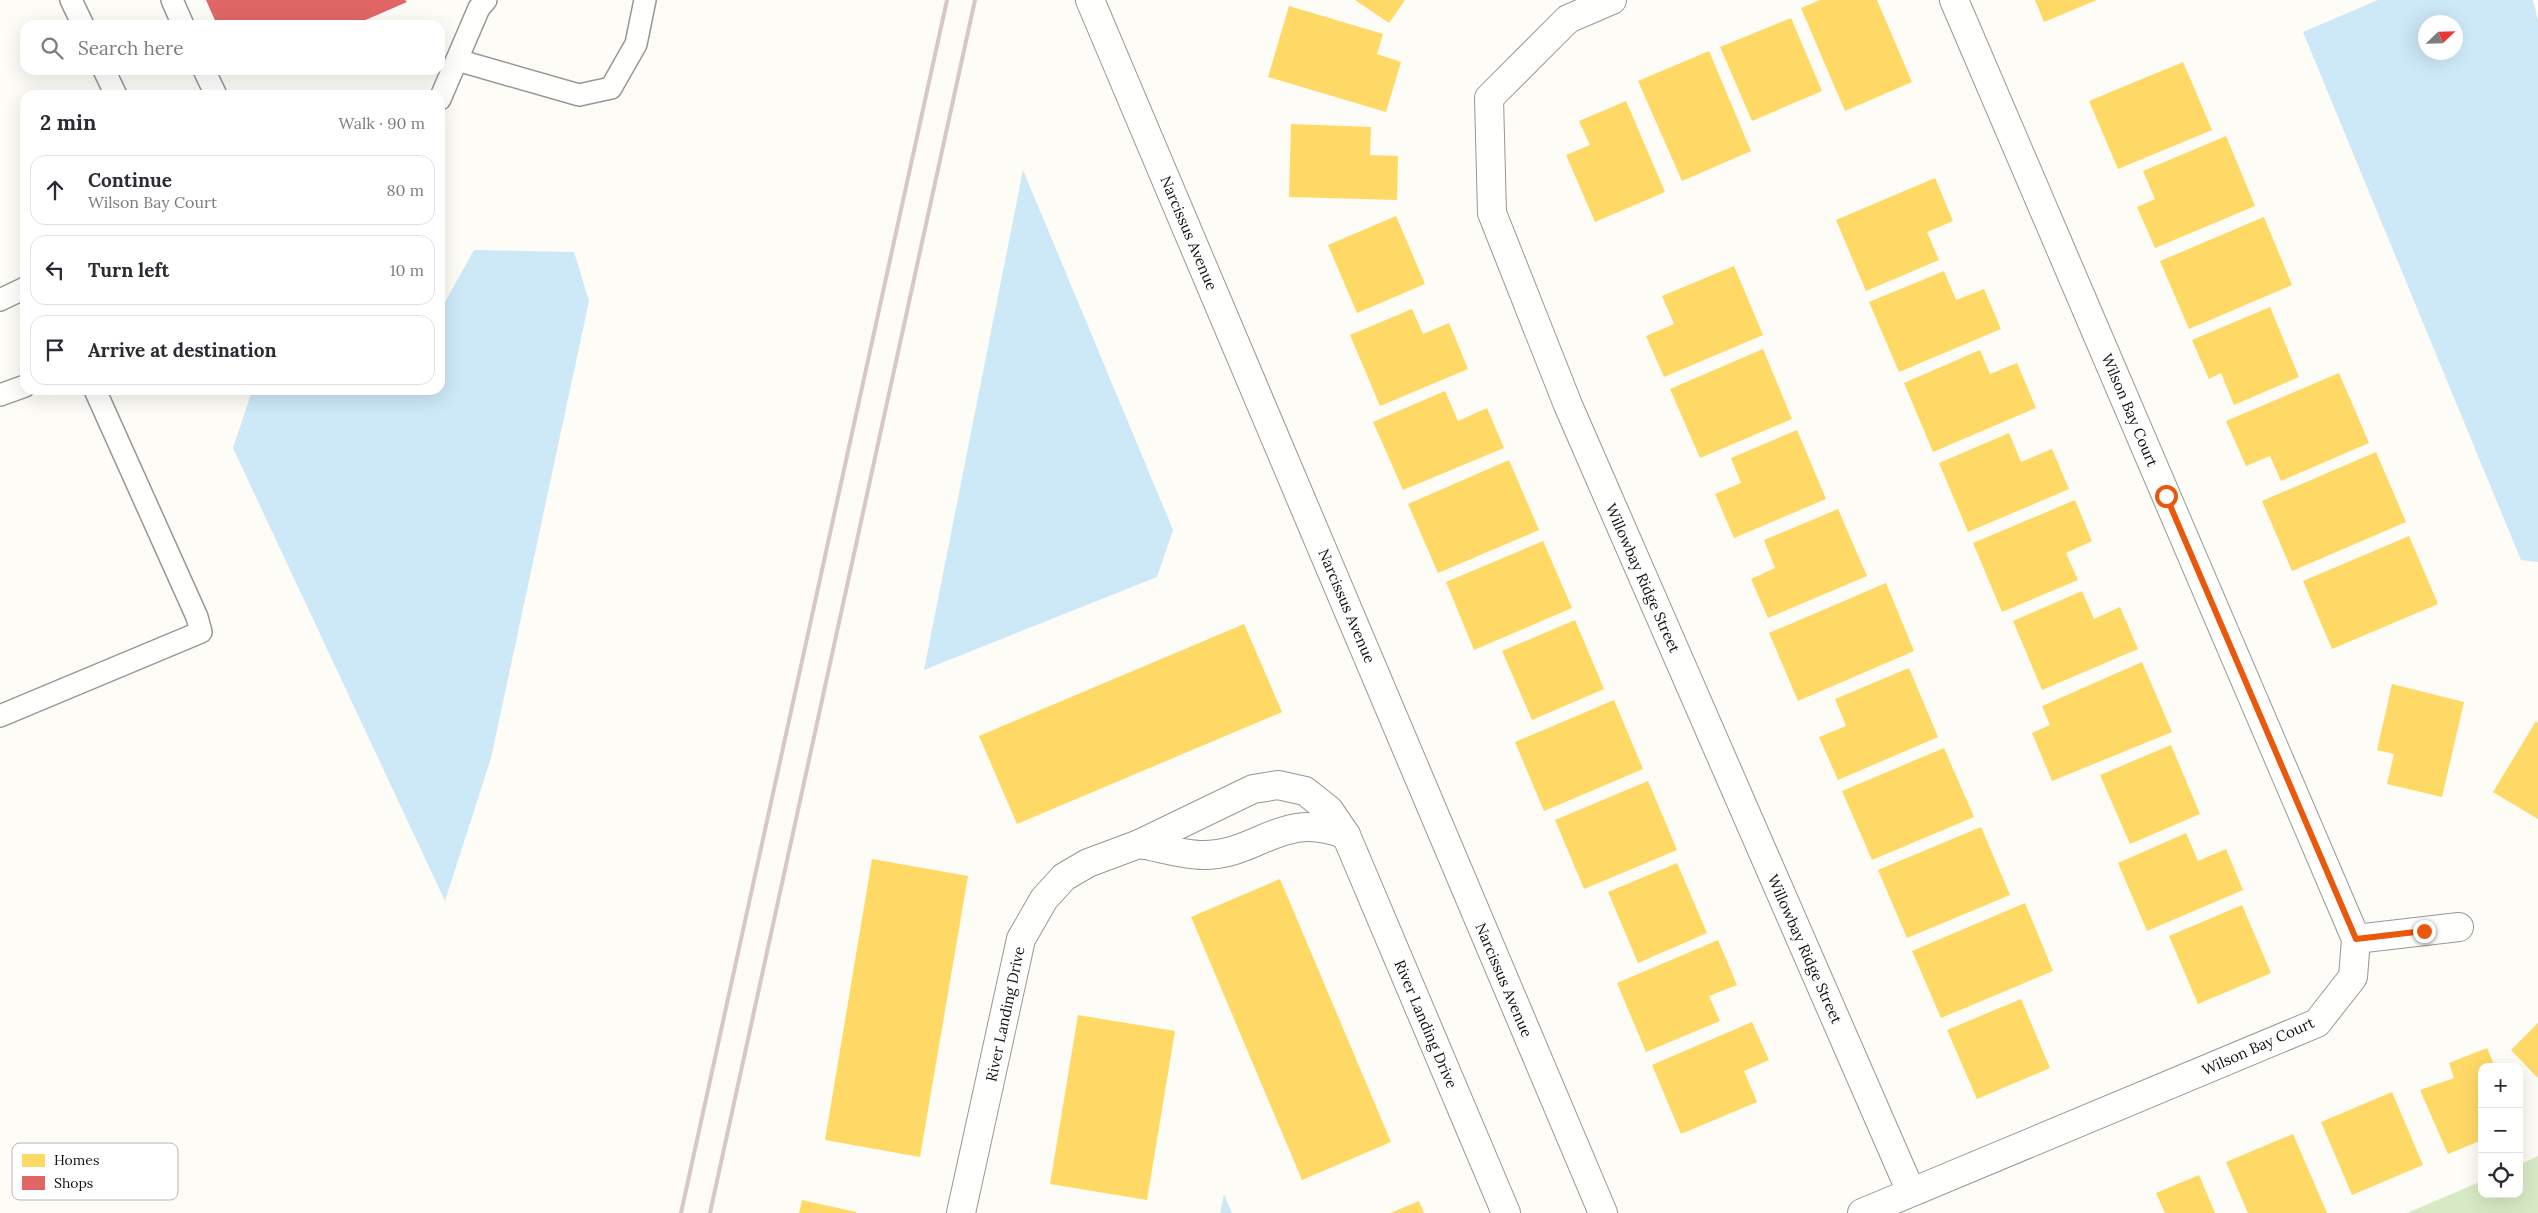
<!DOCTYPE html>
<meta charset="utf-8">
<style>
:root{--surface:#fff;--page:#f7f7f7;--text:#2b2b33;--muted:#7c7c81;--line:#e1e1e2}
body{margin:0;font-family:Lora,serif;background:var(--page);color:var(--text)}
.controls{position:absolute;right:15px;bottom:15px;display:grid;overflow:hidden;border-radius:10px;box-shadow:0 5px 20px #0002}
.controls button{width:45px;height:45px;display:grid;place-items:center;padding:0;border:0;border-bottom:1px solid var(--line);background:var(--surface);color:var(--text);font:25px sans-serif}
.compass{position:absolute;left:2418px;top:15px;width:45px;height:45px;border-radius:50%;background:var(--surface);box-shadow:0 5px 20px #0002;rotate:67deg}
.stop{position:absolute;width:15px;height:15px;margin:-11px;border:4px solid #ea580c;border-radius:50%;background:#fff}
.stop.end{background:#ea580c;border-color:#fff;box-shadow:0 1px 5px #0008}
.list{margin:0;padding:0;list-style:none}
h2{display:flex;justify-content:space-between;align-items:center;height:65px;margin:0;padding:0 20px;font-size:21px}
h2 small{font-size:16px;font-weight:400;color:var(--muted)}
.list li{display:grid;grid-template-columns:32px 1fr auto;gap:15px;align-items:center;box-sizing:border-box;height:70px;margin:0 10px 10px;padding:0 10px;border:1px solid var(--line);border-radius:15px}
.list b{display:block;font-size:19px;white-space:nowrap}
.list p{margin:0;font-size:16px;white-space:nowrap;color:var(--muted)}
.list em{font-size:16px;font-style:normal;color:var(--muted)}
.icon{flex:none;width:28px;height:28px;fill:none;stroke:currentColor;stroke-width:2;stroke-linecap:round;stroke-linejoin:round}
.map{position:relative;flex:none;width:2538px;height:1213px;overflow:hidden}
.search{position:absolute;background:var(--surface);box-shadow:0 5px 20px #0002;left:20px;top:20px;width:425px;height:55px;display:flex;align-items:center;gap:12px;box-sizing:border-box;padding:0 18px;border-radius:15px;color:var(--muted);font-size:19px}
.panel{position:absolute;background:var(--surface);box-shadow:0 5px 20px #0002;left:20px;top:90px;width:425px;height:305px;border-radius:15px}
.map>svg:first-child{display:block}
.forest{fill:#d8eac5}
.water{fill:#cde8f7;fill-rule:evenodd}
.homes{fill:#ffd966}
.shops{fill:#e06666}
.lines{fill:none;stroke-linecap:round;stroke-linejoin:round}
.service-casing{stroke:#979795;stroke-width:24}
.minor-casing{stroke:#979795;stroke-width:30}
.service{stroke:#fffffe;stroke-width:21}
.minor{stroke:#fffffe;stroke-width:28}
.rail{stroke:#d9c6c7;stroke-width:4}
.route{stroke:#ea580c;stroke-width:6}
.labels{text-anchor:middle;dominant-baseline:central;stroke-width:5;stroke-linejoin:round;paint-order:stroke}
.street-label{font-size:15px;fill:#111;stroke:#fff}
.key{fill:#fff;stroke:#b8b8b8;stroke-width:1}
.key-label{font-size:14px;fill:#111}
</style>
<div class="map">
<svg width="2538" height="1213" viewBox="0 0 2538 1213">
<rect width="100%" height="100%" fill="#fdfcf7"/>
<polygon class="forest" points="2538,1156 2538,1213 2407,1213 2482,1181 2482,1194 2519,1194 2519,1165"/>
<g class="water">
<path d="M 2378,0 L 2533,0 L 2538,21 L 2538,562 L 2521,560 L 2303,32 ZM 2456,22 L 2456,52 L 2426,52 L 2426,22 Z"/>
<polygon points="1023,170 1173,530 1157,577 924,670"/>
<polygon points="474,250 574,252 589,301 491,758 445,901 233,448 252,391 255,390 440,390 440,311"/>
<polygon points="1224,1194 1232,1213 1220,1213"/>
</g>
<g class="homes">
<polygon points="1355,0 1405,0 1389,23"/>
<polygon points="1820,0 1877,0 1912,82 1845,111 1801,8"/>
<polygon points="2035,0 2097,0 2044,22"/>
<polygon points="1289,6 1383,34 1377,54 1401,62 1386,112 1268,77"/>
<polygon points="1791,18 1822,91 1752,121 1720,47"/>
<polygon points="1709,51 1751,151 1682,181 1638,81"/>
<polygon points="2183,62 2212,130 2118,169 2089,101"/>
<polygon points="1626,101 1665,192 1595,222 1566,155 1590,145 1579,121"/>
<polygon points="1291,124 1371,127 1370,155 1398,156 1397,200 1289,197"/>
<polygon points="2226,136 2255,206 2155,248 2137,207 2155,199 2143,171"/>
<polygon points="1935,178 1953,221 1927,232 1939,260 1866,291 1836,220"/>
<polygon points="1396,216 1425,284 1357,313 1328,245"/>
<polygon points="2264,217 2292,285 2189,329 2160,261"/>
<polygon points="1734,266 1763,335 1664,377 1646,336 1674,324 1662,296"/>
<polygon points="1944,271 1956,300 1984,289 2001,329 1899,372 1869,302"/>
<polygon points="2270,307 2299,377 2234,405 2221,373 2209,379 2192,340"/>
<polygon points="1412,309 1423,334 1449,323 1468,369 1380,406 1350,335"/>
<polygon points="1763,349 1792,419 1700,458 1670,389"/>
<polygon points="1980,350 1990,374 2017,363 2036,408 1933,452 1904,383"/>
<polygon points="2339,373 2369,443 2281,481 2270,456 2246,466 2226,421"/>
<polygon points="1445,391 1458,421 1487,408 1504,448 1403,490 1373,422"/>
<polygon points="1797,430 1826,499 1734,538 1715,494 1741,483 1731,458"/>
<polygon points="2009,433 2021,462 2052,449 2069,489 1968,532 1939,463"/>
<polygon points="2376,452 2406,522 2292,571 2262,501"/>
<polygon points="1509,460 1539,530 1438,573 1408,504"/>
<polygon points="2075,500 2092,541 2066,553 2078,580 2002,612 1973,543"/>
<polygon points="1838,509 1867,576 1768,618 1751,579 1775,568 1764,540"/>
<polygon points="2409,536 2438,604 2332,649 2303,581"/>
<polygon points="1543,541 1572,608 1474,650 1446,582"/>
<polygon points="1886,583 1914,651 1798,701 1769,633"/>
<polygon points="2082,591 2094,619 2120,607 2138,649 2042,690 2013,621"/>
<polygon points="1575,620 1604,689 1532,720 1502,651"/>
<polygon points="1244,624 1282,712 1017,824 979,736"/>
<polygon points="2142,662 2172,732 2052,781 2032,733 2050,725 2042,706"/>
<polygon points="1909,668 1938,737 1838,780 1819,737 1846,726 1835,699"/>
<polygon points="2392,684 2464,702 2442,797 2387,784 2394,754 2377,750"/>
<polygon points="1614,700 1643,769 1544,811 1515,742"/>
<polygon points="2536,721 2538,723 2538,819 2493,792"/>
<polygon points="2171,745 2200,814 2130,844 2100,775"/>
<polygon points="1944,748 1974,817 1872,860 1842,791"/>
<polygon points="1648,781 1677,850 1584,889 1555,820"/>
<polygon points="1981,827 2010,895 1907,938 1878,870"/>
<polygon points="2186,833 2198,861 2226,849 2243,890 2147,931 2118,863"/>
<polygon points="872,859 968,876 920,1157 825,1140"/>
<polygon points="1677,863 1707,933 1638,963 1608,892"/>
<polygon points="1280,879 1391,1142 1302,1180 1191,917"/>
<polygon points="2025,903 2053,971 1941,1018 1912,951"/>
<polygon points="2242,905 2271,973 2198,1004 2169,936"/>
<polygon points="1718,940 1737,985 1709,996 1720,1021 1646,1052 1617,983"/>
<polygon points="2021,999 2050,1068 1977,1099 1947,1030"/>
<polygon points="1078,1015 1175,1031 1147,1200 1050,1184"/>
<polygon points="1752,1022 1769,1060 1744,1071 1757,1102 1681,1134 1652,1065"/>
<polygon points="2538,1023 2538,1078 2511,1050"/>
<polygon points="2487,1048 2495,1067 2482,1067 2482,1140 2448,1154 2420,1090 2454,1078 2449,1063"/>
<polygon points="2392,1092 2423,1165 2352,1195 2321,1122"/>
<polygon points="2293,1134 2327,1213 2248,1213 2226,1162"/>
<polygon points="2199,1175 2215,1213 2165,1213 2156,1193"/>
<polygon points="802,1200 856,1212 856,1213 799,1213"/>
<polygon points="1419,1201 1424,1213 1390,1213"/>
</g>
<polygon class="shops" points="206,0 405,0 407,2 354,25 217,25"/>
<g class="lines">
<g class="service-casing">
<g id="service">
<polyline points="71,0 83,25"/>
<polyline points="172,0 183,25"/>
<polyline points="457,60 579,95 611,88 636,44 645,0"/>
<polyline points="104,70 116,95"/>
<polyline points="204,70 216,95"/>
<polyline points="440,99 479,8 486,0"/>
<polyline points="0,300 25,288"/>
<polyline points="0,395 25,386"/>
<polyline points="0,716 201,632 197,617 95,390"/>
</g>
</g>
<g class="minor-casing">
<g id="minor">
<polyline points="1090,0 1603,1213"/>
<polyline points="1612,0 1568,19 1489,98 1492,213 1568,405 1911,1192"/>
<path d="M 1139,844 C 1159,847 1182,855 1203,855 C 1260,855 1281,809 1346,835"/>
<polyline points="2356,939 2459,927"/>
<polyline points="961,1213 1021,939 1044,899 1064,877 1088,863 1139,844 1253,789 1278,785 1305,791 1329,810 1346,835 1506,1213"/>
<polyline points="1862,1213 2317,1023 2353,977 2356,939 1954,0"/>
</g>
</g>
<use href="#service" class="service"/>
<use href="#minor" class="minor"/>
<g class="rail">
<polyline points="681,1213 947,0"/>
<polyline points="710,1213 975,0"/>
</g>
</g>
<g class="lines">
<polyline class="route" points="2166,496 2356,939 2424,931"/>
</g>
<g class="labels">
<g class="street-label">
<text transform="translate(1189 233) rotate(67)">Narcissus Avenue</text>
<text transform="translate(2130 410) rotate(67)">Wilson Bay Court</text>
<text transform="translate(1643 578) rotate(66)">Willowbay Ridge Street</text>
<text transform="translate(1347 606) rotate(67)">Narcissus Avenue</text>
<text transform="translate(1805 949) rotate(66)">Willowbay Ridge Street</text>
<text transform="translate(1504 980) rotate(67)">Narcissus Avenue</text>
<text transform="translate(1005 1014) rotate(-78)">River Landing Drive</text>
<text transform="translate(1426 1024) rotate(67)">River Landing Drive</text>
<text transform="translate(2258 1046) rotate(-24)">Wilson Bay Court</text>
</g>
</g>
<rect x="12" y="1143" width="166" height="57" rx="8" class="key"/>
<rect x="22" y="1154" width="23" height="13" fill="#ffd966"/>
<rect x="22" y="1176" width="23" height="14" fill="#e06666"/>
<g class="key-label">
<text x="54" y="1165">Homes</text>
<text x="54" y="1188">Shops</text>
</g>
</svg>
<div class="controls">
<button>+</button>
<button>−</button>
<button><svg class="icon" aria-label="locate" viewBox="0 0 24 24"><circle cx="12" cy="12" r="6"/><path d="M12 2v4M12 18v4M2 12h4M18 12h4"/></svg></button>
</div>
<svg class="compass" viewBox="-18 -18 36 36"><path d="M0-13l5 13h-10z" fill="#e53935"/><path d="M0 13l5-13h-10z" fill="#7c7c81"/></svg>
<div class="stop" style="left:2166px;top:496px"></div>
<div class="stop end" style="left:2424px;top:931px"></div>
<div class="search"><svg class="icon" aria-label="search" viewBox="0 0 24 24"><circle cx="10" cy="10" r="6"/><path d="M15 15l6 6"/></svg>Search here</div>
<section class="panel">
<h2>2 min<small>Walk · 90 m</small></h2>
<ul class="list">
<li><svg class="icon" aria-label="ahead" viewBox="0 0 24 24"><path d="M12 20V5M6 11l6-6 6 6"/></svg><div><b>Continue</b><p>Wilson Bay Court</p></div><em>80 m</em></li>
<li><svg class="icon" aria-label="left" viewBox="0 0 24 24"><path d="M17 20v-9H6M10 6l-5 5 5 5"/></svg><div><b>Turn left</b></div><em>10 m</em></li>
<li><svg class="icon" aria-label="arrive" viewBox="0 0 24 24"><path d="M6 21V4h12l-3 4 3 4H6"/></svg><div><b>Arrive at destination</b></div></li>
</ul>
</section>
</div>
